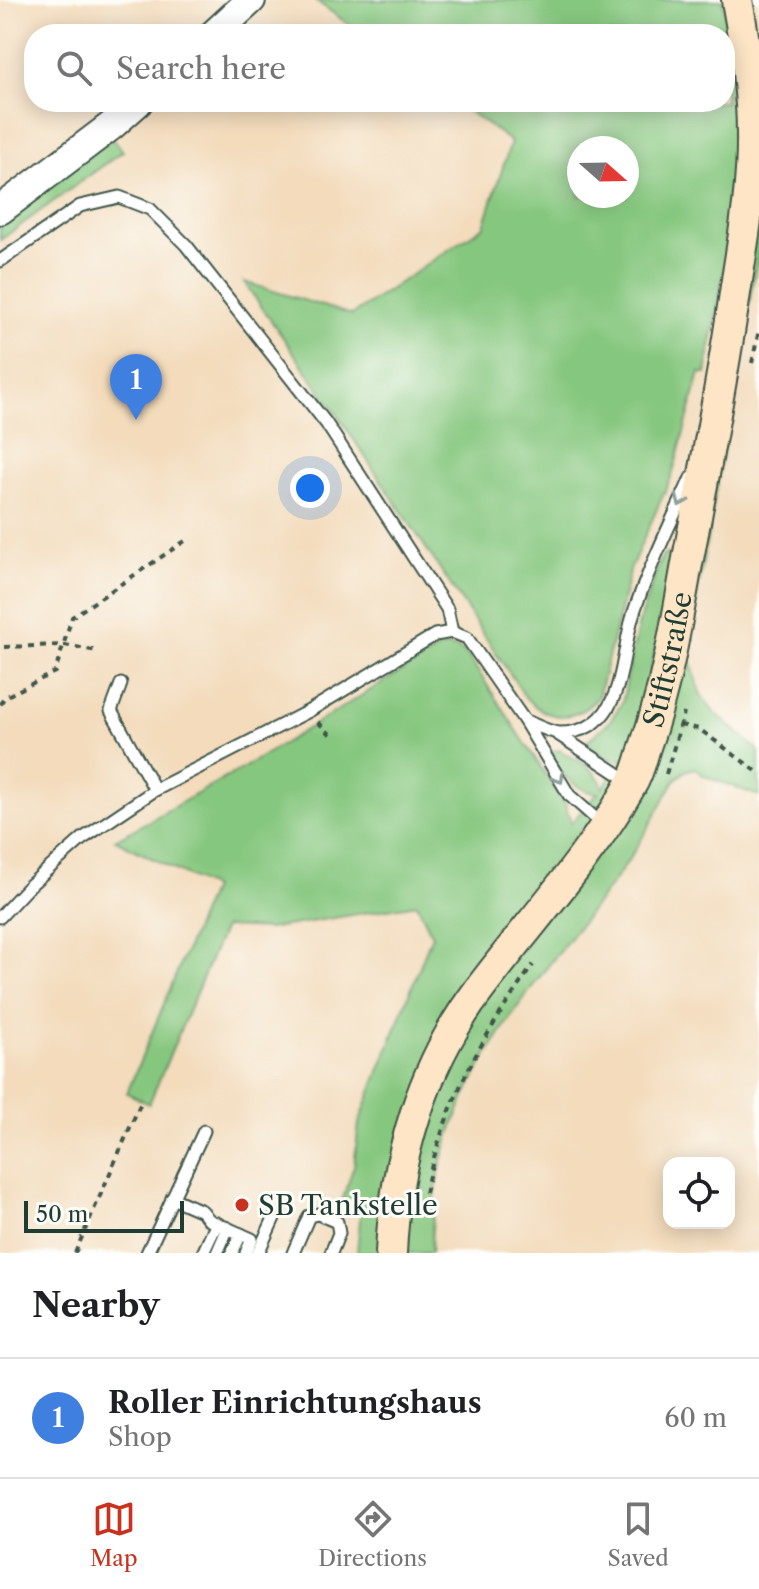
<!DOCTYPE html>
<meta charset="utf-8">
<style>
:root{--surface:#fff;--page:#f2f2f2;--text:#202124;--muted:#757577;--line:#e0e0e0;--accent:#c8321e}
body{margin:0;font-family:"Libre Caslon Text",serif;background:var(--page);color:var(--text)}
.controls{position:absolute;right:24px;bottom:24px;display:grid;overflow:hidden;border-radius:16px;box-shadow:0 4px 20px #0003}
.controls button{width:72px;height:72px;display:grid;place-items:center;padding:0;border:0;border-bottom:2px solid var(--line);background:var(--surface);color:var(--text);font:40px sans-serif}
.compass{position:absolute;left:567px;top:136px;width:72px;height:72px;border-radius:50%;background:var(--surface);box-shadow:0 4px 20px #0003;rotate:110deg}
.scale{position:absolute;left:24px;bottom:20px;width:160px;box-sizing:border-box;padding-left:8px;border:4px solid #1f3d34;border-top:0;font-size:22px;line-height:28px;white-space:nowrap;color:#1f3d34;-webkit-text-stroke:6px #fdfcf7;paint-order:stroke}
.you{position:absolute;left:310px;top:488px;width:28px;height:28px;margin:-20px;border:6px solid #fff;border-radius:50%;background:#1a73e8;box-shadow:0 0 0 12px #1a73e833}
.badge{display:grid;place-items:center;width:52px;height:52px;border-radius:50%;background:var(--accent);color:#fff;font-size:26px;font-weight:700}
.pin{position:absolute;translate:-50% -66px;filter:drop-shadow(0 2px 4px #0008)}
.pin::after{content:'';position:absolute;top:42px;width:28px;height:24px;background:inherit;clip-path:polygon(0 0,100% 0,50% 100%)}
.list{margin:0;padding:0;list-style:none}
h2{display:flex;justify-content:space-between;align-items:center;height:104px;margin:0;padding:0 32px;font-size:34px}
h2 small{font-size:26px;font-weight:400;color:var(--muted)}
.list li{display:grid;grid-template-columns:52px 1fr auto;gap:24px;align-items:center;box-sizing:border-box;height:120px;padding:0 32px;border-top:2px solid var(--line)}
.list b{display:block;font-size:30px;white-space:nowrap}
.list p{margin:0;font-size:26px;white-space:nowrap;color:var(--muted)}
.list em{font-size:26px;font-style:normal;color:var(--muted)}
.icon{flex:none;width:44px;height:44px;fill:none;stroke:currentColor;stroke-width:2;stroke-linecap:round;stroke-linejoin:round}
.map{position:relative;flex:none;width:759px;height:1253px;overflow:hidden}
.search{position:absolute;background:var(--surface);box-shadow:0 4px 20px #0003;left:24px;right:24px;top:24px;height:88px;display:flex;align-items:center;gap:20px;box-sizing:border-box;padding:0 28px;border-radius:32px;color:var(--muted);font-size:30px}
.sheet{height:224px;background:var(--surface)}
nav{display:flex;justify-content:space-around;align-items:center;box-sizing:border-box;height:112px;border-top:2px solid var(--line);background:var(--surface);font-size:22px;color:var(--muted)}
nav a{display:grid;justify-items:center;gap:4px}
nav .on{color:var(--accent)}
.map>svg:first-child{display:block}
.green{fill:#86c77f;stroke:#52825a;stroke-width:2;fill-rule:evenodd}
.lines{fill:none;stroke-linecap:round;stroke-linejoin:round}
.service-casing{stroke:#3f5548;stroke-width:15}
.tertiary-casing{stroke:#3f5548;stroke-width:32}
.secondary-casing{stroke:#3f5548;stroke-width:34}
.path{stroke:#3f5548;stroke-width:4;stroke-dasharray:6 6;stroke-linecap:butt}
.service{stroke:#fff;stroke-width:11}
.tertiary{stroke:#fff;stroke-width:28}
.secondary{stroke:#fde5c5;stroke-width:30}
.oneway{stroke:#8f9e9a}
.poi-dot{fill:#c8321e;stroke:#fdfcf7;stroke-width:3}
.labels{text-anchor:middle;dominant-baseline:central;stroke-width:6;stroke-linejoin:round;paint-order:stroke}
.street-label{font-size:28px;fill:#1f3d34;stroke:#fdfcf7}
.poi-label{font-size:28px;fill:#1f3d34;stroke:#fdfcf7;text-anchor:start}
</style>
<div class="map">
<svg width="759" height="1253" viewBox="0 0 759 1253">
<rect width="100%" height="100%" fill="#fdfcf7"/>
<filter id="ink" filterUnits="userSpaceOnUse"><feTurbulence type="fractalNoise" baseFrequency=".0125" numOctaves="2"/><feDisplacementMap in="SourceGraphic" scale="16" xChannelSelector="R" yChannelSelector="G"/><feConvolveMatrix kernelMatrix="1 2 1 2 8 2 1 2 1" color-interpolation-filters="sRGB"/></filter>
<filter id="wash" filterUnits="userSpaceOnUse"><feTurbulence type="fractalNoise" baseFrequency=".006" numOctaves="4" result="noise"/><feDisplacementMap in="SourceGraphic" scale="32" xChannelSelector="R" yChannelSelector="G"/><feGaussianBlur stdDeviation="1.8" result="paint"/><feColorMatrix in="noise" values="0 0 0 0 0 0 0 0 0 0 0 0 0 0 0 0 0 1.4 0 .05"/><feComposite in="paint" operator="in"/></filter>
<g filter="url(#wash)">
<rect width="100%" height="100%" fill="#f3dbbc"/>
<g class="green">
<path d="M 315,0 L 723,0 C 728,34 736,70 738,104 C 742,195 720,285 706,374 L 700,373 L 673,473 L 631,567 L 598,697 C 576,722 549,722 526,698 L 336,413 L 244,282 L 352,315 L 484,226 L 511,142 L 456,102 L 725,102 L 725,34 L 362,34 ZM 579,148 L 627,148 L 627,196 L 579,196 Z"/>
<polygon points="112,138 123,151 0,240 0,223"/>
<path d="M 759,186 L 759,250 L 687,650 L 701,695 L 713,711 L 759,751 L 759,796 L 704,776 L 696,768 L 685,771 L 675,780 C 657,811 640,845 619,874 C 551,966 475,1043 443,1157 C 434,1188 432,1221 431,1253 L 357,1253 L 361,1209 L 342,1200 L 354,1166 L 359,1123 L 432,935 L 417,904 L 268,929 L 224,927 L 149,1104 L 127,1093 L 212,888 L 115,840 L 243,768 L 441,647 C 454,646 463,648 470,659 L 565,804 L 571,823 L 598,793 C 578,792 554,771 550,752 L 559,750 C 576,760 597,767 603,788 L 623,760 C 610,761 593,754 587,741 L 609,722 L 622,703 L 640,618 L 662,556 L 672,552 L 650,677 Z"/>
</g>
</g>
<g filter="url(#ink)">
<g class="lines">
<g class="service-casing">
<g id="service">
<polyline points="0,261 80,206 119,197 150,209 186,245 326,423 447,609 452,632"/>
<polyline points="121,684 111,711 155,790"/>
<path d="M 524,720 C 534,724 548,732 559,733 C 629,733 618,654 635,609 C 650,564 672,521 691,478"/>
<polyline points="556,733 632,783"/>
<polyline points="0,917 28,887 82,839 155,790 309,711 435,635 452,632 467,638 524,720 569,795 603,825"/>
<polyline points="172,1198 202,1211 209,1220 252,1239 246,1253"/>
<polyline points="147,1253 204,1131"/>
<polyline points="203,1253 217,1223"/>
<polyline points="217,1253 228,1228"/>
<polyline points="232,1253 241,1234"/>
<polyline points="258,1253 274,1218"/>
<polyline points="293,1253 309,1216 318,1214 337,1222 339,1233 331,1253"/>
</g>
</g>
<g class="tertiary-casing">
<g id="tertiary">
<polyline points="214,34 251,0"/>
<polyline points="0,210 111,126 138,102"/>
</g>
</g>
<g class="secondary-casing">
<g id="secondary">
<path id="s1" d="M 391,1253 C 395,1159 422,1066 479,990 C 530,922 589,859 631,785 C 638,774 641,760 645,747 C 666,688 676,626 687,564 C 704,474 722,384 735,293 C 743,240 753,187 752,133 C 752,89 745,44 737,0"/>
</g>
</g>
<g class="path">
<polyline points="752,363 759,330"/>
<polyline points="4,647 65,645 97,651"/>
<polyline points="0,704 5,697 55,672 72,617 185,541"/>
<polyline points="318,722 332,736"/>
<polyline points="680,725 699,729 759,773"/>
<polyline points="666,774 684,713"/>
<path d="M 425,1193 C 445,1102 480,1040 533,965"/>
<polyline points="75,1253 142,1100"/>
</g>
<use href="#service" class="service"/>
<use href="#tertiary" class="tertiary"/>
<use href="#secondary" class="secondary"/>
</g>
<defs><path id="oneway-chevron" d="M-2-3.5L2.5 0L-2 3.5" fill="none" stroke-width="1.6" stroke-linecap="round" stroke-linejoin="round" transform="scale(2)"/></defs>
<g class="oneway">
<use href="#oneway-chevron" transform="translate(681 501) rotate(114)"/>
<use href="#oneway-chevron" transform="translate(559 778) rotate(59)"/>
</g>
</g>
<circle class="poi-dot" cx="242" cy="1205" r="8"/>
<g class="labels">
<g class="street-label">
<text stroke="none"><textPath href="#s1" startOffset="668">Stiftstraße</textPath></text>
</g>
<g class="poi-label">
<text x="258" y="1205">SB Tankstelle</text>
</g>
</g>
</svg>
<div class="controls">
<button><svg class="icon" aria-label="locate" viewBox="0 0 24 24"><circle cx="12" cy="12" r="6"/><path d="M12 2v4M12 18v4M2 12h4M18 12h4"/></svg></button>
</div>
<svg class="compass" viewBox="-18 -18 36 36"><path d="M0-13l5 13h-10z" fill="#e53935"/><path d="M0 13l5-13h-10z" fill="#757577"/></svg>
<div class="scale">50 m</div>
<div class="you"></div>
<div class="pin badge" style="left:136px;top:420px;background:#3f7fe0">1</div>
<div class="search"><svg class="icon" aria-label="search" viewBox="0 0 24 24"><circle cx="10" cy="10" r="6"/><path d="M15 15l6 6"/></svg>Search here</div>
</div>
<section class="sheet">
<h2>Nearby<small></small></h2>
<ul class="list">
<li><span class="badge" style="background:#3f7fe0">1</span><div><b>Roller Einrichtungshaus</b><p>Shop</p></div><em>60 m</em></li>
</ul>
</section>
<nav>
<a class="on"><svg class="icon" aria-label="map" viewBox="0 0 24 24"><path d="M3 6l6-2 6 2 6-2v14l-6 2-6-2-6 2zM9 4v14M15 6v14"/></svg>Map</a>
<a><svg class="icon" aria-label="directions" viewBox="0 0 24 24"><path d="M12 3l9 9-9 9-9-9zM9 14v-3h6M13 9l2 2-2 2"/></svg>Directions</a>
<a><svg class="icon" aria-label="saved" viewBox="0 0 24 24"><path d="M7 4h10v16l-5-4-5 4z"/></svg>Saved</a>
</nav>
